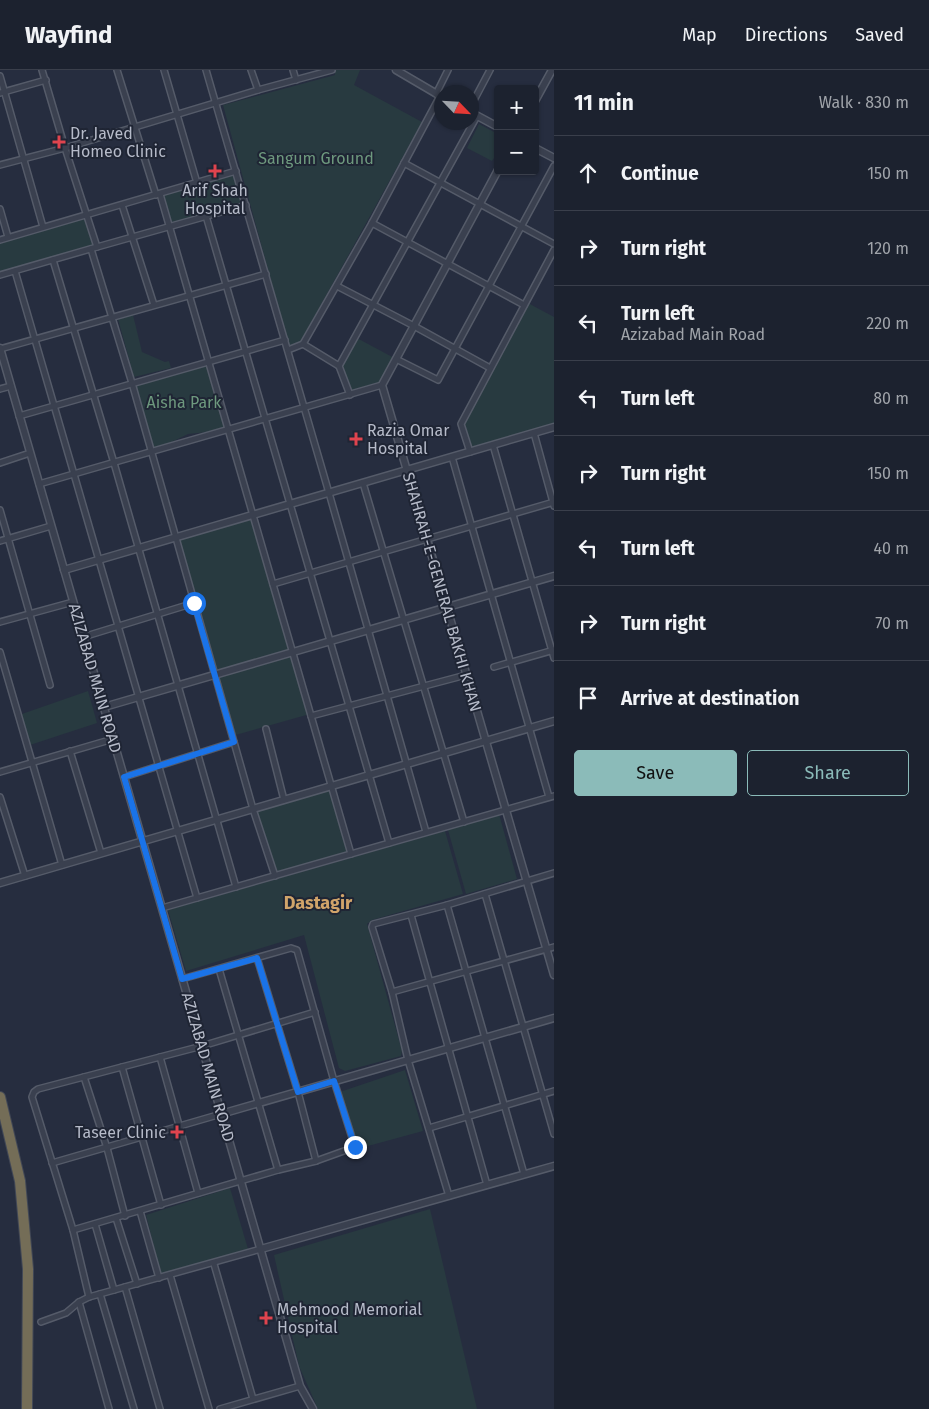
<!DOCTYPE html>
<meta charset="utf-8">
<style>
:root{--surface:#1c222f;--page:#292f3b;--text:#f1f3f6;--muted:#a0a4aa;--line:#3a3f4b;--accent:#8bbbb9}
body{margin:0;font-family:"Fira Sans",sans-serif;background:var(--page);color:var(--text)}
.controls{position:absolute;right:15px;top:15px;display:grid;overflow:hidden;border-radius:5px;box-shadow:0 1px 4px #0004}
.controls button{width:45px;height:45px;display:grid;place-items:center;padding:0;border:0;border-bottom:1px solid var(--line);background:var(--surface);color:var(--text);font:25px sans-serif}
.compass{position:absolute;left:434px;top:15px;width:45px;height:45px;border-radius:50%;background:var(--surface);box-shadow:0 1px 4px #0004;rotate:115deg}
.stop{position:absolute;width:15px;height:15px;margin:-11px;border:4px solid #1a73e8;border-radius:50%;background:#fff}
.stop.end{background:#1a73e8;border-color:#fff;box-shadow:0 1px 5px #0008}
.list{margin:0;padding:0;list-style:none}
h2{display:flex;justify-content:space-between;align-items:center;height:65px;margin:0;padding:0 20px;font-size:21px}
h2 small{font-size:16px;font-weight:400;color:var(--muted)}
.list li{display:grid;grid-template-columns:32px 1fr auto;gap:15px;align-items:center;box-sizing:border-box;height:75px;padding:0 20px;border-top:1px solid var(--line)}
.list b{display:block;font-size:19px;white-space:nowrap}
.list p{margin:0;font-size:16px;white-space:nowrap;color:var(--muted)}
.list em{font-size:16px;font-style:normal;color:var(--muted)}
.actions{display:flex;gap:10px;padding:15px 20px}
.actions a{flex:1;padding:11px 0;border:1px solid var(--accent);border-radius:5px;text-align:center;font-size:18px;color:var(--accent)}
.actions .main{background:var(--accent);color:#111}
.icon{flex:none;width:28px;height:28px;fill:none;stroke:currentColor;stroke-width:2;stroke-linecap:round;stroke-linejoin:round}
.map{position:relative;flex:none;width:554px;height:1339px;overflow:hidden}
header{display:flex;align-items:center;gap:30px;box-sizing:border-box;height:70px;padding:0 25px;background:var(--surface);border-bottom:1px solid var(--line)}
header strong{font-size:24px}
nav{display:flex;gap:28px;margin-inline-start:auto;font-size:18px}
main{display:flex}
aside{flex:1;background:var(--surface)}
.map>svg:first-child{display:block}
.green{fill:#283a40}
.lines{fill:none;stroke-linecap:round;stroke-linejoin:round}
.minor-casing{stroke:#555b69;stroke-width:8}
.tertiary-casing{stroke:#555b69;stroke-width:9}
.motorway-casing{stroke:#424856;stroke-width:12}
.minor{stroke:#3a404f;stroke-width:5}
.tertiary{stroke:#3a404f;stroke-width:6}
.motorway{stroke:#746d57;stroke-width:10}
.route{stroke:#1a73e8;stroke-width:6}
.health-dot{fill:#e0444e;stroke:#1f2534;stroke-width:2}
.labels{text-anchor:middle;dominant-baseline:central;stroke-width:4;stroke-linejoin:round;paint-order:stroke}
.poi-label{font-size:16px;fill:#b6bbc9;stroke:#1f2534;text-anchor:start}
.park-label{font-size:16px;fill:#6e997e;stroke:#1f2534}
.street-label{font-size:16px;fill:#b6bbc9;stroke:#1f2534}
.neighbourhood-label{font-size:18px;font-weight:bold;fill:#d1a46a;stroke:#1f2534}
</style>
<header>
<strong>Wayfind</strong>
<nav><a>Map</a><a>Directions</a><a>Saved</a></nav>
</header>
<main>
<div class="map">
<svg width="554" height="1339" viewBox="0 0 554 1339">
<rect width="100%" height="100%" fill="#262d3f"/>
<g class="green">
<polygon points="334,0 360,0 354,15 422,52 301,271 289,276 223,35 335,5"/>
<polygon points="479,54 498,64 498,82 492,91 467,78"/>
<polygon points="236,101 246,135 169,157 160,124"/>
<polygon points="87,145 97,177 0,205 0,170"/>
<polygon points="526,232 554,247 554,357 470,382 461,354"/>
<polygon points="133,245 142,282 165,292 169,291 171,298 134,307 118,249"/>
<polygon points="355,267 396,289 382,315 350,325 339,296"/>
<polygon points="208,291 228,360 188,364 151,382 132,313"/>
<polygon points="253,445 310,644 232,666 175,468"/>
<polygon points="88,621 97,653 27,676 19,645"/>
<polygon points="331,716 351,784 275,806 253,739"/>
<polygon points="499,744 517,809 466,824 448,760"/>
<polygon points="445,761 463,824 372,850 367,854 402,981 401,986 345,1001 339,998 304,865 186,901 168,840"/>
<polygon points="405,1000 423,1061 357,1079 340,1022"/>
<polygon points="230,1118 248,1179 161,1205 146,1145"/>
<polygon points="430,1139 477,1339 318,1339 299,1296 274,1185"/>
</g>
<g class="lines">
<g class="minor-casing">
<g id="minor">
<polyline points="117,0 156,125"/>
<polyline points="164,0 197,113"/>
<polyline points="206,0 329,423 426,762"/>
<polyline points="251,0 258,20"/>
<polyline points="293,0 296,10"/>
<polyline points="0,6 43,157"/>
<polyline points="0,23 46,10"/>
<polyline points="436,24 448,0"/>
<polyline points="472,34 490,0"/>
<polyline points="404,93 554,174"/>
<polyline points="0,95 65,78 258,20 332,0"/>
<polyline points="160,124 351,784"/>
<polyline points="122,135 154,235"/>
<polyline points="0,139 8,167"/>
<polyline points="206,146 389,773"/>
<polyline points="372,153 524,235"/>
<polyline points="0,170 236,101"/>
<polyline points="97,177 246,135"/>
<polyline points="91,179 132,313 253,739 275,806"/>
<polyline points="53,190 114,393 236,817"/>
<polyline points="15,201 197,828"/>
<polyline points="0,205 97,177 65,78 42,0"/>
<polyline points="337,216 414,256 490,298"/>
<polyline points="303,274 339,296"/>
<polyline points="0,279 266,204"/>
<polyline points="288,280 303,274 372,153 440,26"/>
<polyline points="396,289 438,310 554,96"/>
<polyline points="0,319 11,316"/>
<polyline points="350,325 339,296 477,46"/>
<polyline points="19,346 285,270"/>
<polyline points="534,363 554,436"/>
<polyline points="493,375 554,588"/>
<polyline points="470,382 461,354 554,180"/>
<polyline points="452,387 549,727"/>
<polyline points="0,393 30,383"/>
<polyline points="363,413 464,752"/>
<polyline points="39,414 382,315"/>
<polyline points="0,440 50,615"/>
<polyline points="0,471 51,456"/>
<polyline points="273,514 554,432"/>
<polyline points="0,552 73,532"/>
<polyline points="83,567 194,533"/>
<polyline points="0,582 62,795"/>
<polyline points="494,597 554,580"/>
<polyline points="311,646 466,605"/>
<polyline points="266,659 284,730"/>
<polyline points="70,681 101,783"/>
<polyline points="0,702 113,669"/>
<polyline points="124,707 234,672"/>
<polyline points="0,727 25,806"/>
<polyline points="485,824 554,1064"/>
<polyline points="447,835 524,1104"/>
<polyline points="162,838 554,726"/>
<polyline points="411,845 487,1115"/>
<polyline points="257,888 298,1022 316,1091"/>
<polyline points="219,899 278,1100"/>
<polyline points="392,922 372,857 373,854 447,835 554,803"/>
<polyline points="160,987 198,1123"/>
<polyline points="122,997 161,1135"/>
<polyline points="84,1007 107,1078 125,1146"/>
<polyline points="429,1058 554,1021"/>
<polyline points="52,1093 221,1044"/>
<polyline points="449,1126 408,990 392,922 554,877"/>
<polyline points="140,1141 159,1208"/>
<polyline points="116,1148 137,1214"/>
<polyline points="95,1154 114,1220"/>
<polyline points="73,1160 278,1100 316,1091 355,1077 334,1011 297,880 291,878 182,909"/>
<polyline points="214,1194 253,1329"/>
<polyline points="170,1205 209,1339"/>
<polyline points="125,1217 160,1339"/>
<polyline points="100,1224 134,1339"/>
<polyline points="89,1227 73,1160 32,1027 34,1022 38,1019 202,976 315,942"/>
<polyline points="79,1232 109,1339"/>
<polyline points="41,1252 66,1243 79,1232 89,1227 261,1179"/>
<polyline points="220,1339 300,1316"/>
</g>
</g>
<g class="tertiary-casing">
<g id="tertiary">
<polyline points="396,0 442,27"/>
<polyline points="535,31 552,0"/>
<polyline points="472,43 498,57"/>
<polyline points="535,78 554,88"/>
<polyline points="498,100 382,315 554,905"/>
<polyline points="0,278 300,1316 313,1339"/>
<polyline points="64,500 554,357"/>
<polyline points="104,637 554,506"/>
<polyline points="0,813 554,651"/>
<polyline points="221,1044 554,948"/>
<polyline points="261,1179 554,1096"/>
</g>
</g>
<g class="motorway-casing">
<polyline id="motorway" points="0,1027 20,1111 28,1199 27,1339"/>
</g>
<use href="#minor" class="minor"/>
<use href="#tertiary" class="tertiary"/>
<use href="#motorway" class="motorway"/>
</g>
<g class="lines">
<polyline class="route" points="194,533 234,672 124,707 182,909 257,888 298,1022 334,1011 355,1077"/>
</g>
<g class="health-dot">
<path d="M56.5 64.5h5v5h5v5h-5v5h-5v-5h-5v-5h5z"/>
<path d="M212.5 93.5h5v5h5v5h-5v5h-5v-5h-5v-5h5z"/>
<path d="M353.5 361.5h5v5h5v5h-5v5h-5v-5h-5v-5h5z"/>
<path d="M174.5 1054.5h5v5h5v5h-5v5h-5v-5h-5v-5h5z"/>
<path d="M263.5 1240.5h5v5h5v5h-5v5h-5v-5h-5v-5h5z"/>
</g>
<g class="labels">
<g class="poi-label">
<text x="70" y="63">Dr. Javed<tspan x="70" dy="18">Homeo Clinic</tspan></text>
<text x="215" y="120" text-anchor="middle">Arif Shah<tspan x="215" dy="18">Hospital</tspan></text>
<text x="367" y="360">Razia Omar<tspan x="367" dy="18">Hospital</tspan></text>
<text x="166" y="1062" text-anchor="end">Taseer Clinic</text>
<text x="277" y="1239">Mehmood Memorial<tspan x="277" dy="18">Hospital</tspan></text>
</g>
<g class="park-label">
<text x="316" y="88">Sangum Ground</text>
<text x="184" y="332">Aisha Park</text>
</g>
<g class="street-label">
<text transform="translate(442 522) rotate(74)">SHAHRAH-E-GENERAL BAKHI KHAN</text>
<text transform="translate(95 608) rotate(74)">AZIZABAD MAIN ROAD</text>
<text transform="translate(208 997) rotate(74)">AZIZABAD MAIN ROAD</text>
</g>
<g class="neighbourhood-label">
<text x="318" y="833">Dastagir</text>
</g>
</g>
</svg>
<div class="controls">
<button>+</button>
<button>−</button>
</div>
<svg class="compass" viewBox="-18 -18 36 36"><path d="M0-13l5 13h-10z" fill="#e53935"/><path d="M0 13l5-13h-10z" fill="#a0a4aa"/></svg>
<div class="stop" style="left:194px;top:533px"></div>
<div class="stop end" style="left:355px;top:1077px"></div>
</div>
<aside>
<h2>11 min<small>Walk · 830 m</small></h2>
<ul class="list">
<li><svg class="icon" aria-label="ahead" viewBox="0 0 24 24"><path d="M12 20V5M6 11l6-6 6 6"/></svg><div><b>Continue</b></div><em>150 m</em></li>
<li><svg class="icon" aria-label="right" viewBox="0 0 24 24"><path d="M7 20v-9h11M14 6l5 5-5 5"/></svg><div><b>Turn right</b></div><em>120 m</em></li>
<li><svg class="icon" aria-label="left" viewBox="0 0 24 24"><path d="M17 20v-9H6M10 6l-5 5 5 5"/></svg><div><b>Turn left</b><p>Azizabad Main Road</p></div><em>220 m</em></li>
<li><svg class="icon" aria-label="left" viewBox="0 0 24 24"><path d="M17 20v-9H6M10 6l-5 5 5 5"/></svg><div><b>Turn left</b></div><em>80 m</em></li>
<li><svg class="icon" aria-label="right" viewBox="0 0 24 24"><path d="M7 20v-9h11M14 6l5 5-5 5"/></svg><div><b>Turn right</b></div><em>150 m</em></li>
<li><svg class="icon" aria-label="left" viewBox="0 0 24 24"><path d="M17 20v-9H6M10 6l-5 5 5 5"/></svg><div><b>Turn left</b></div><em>40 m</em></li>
<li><svg class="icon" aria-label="right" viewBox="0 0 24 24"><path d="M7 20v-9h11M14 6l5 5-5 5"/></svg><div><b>Turn right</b></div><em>70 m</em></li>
<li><svg class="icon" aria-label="arrive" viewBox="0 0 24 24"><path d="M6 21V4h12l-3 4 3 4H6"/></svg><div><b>Arrive at destination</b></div></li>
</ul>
<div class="actions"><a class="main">Save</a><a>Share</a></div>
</aside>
</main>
